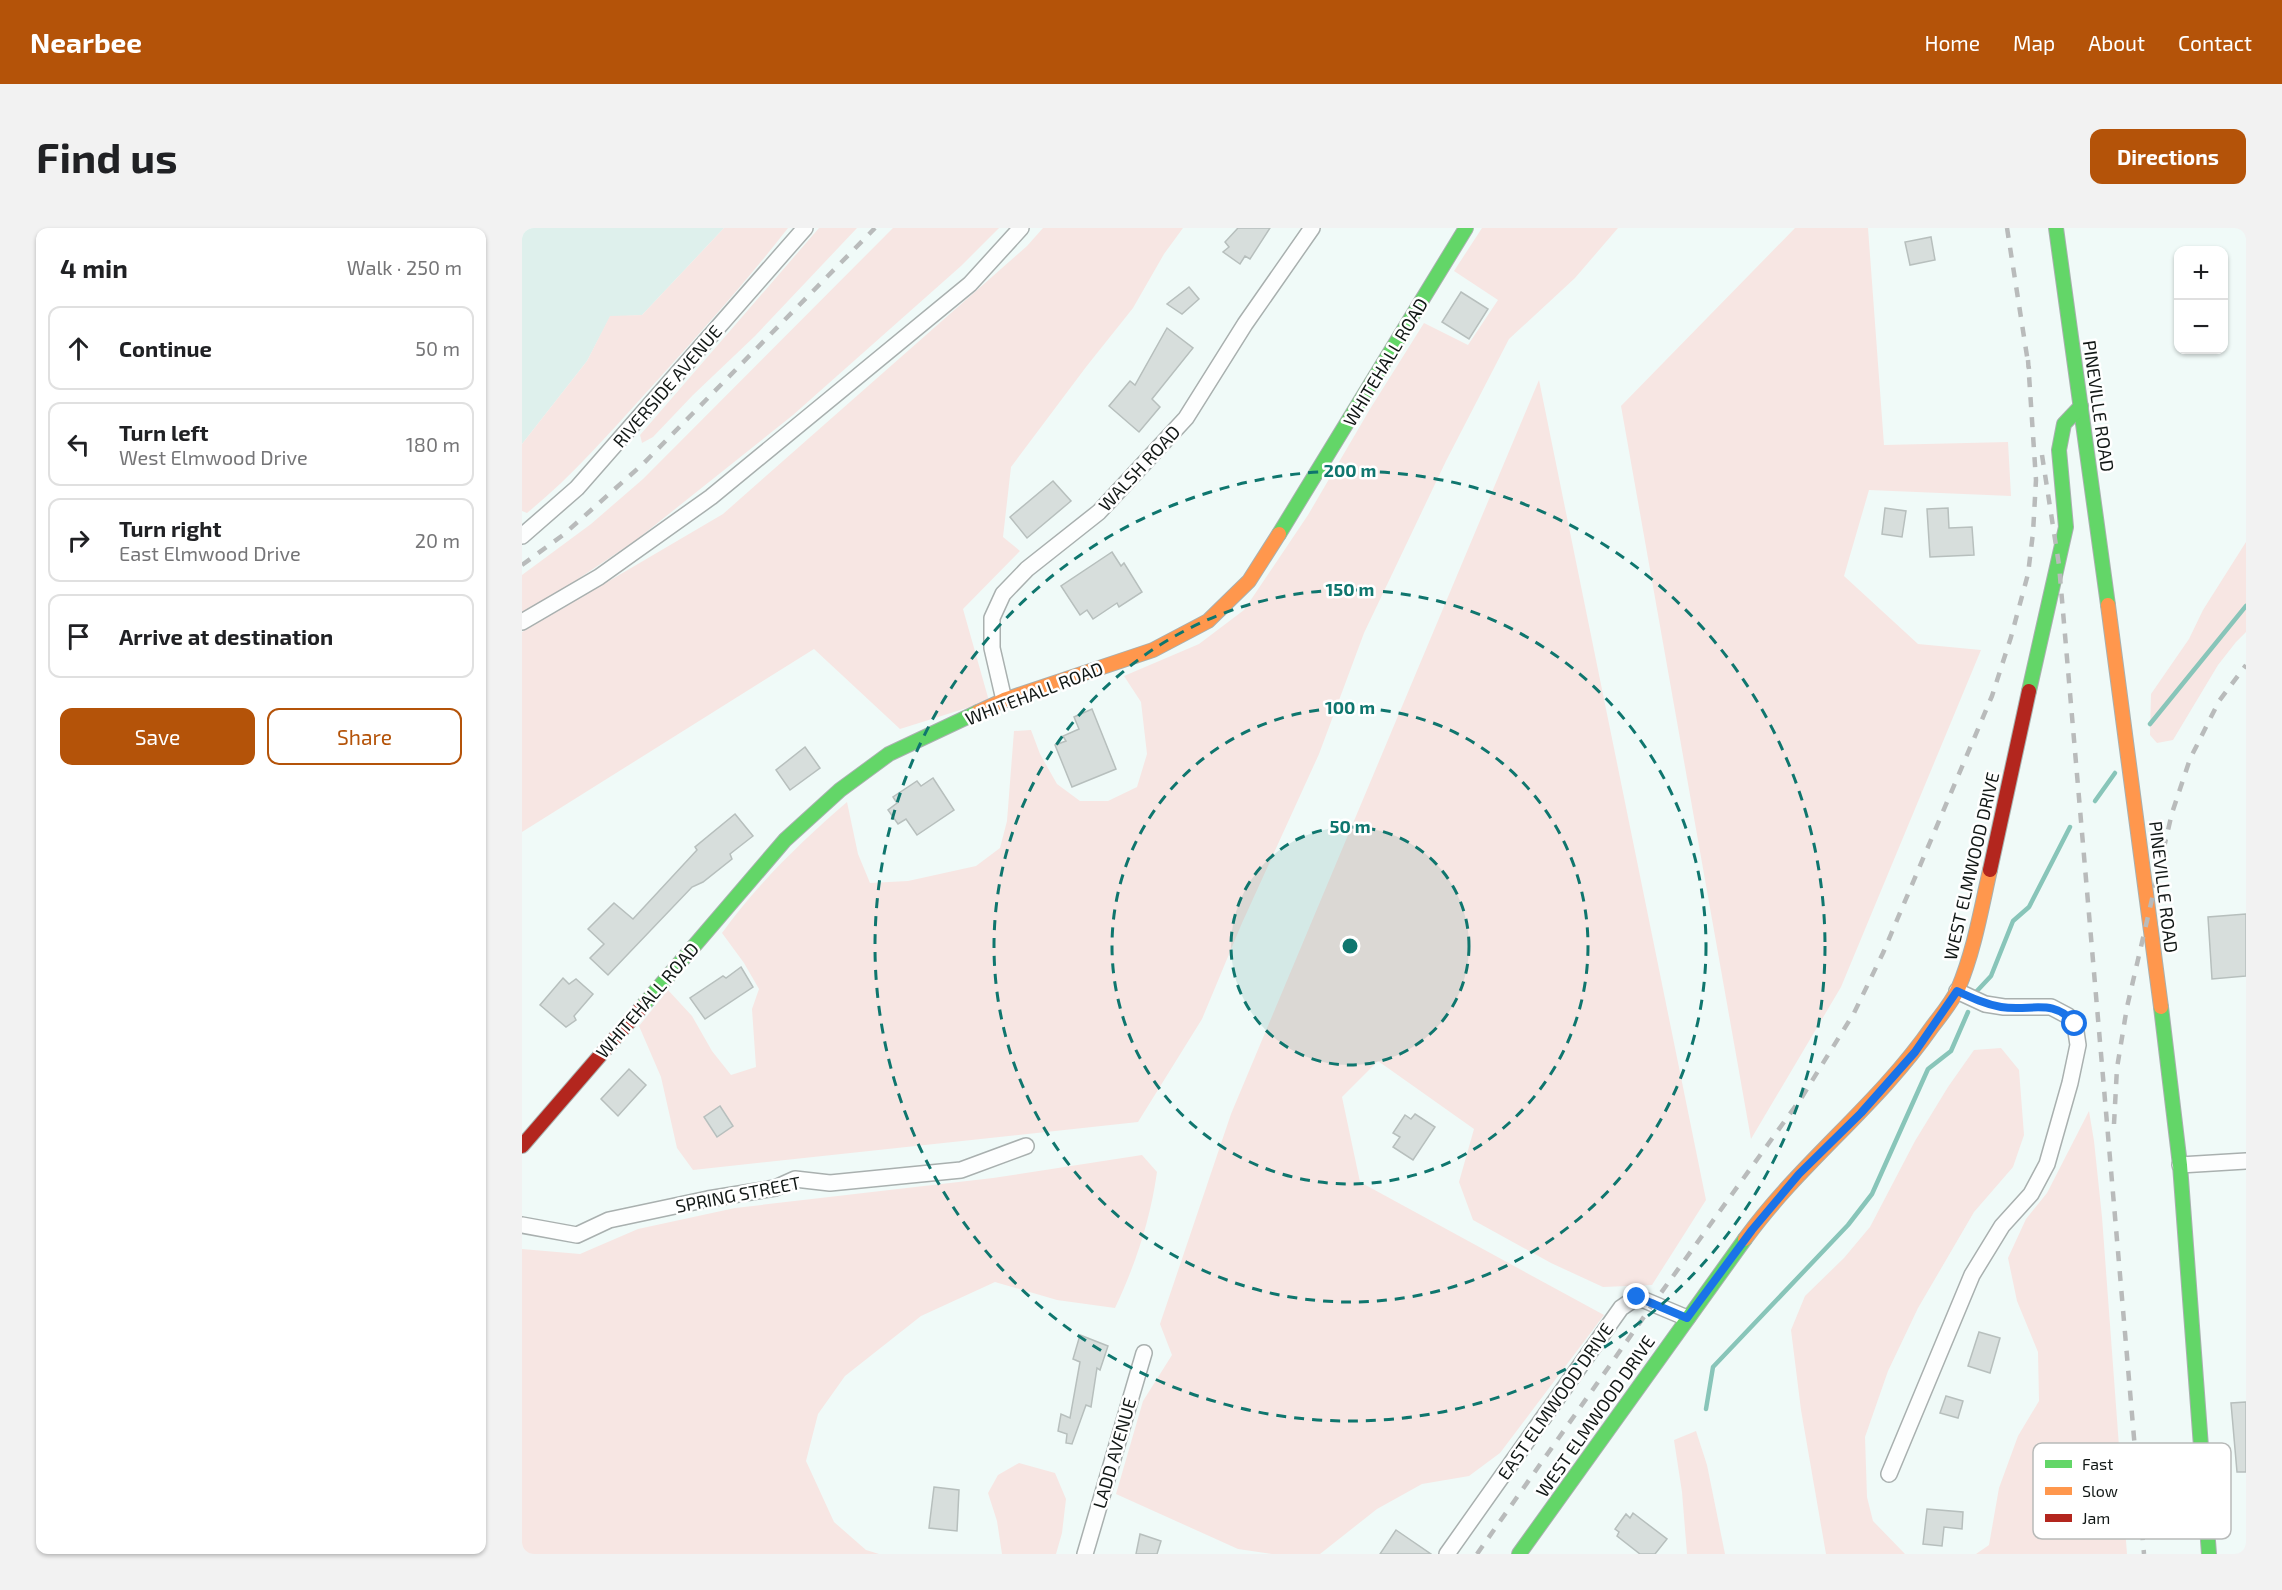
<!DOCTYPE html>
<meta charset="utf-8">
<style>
:root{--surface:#fff;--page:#f2f2f2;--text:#202124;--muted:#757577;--line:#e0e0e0;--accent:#b45309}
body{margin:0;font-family:"Exo 2",sans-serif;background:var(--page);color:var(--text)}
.controls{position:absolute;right:18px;top:18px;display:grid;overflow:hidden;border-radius:12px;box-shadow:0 2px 4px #0004}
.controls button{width:54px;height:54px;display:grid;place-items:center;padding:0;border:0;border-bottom:2px solid var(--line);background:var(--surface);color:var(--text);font:30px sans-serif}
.stop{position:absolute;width:18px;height:18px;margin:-14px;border:4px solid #1a73e8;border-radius:50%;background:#fff}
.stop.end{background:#1a73e8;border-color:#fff;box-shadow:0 2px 6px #0008}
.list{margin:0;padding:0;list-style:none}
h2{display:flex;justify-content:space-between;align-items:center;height:78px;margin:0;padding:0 24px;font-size:26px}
h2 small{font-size:20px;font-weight:400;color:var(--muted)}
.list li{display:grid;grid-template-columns:39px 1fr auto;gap:18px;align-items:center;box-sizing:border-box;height:84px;margin:0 12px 12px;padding:0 12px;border:2px solid var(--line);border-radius:12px}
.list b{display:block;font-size:22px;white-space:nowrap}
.list p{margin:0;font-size:20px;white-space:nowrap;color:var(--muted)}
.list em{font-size:20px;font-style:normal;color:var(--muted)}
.actions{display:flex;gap:12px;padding:18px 24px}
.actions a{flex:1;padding:14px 0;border:2px solid var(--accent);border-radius:12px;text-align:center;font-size:21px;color:var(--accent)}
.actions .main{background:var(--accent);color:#fff}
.icon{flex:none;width:33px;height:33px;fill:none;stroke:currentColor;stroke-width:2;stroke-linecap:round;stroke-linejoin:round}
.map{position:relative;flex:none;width:1724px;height:1326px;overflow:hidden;border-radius:12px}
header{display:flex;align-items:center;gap:36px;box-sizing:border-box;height:84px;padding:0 30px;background:var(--accent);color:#fff}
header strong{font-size:28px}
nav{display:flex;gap:33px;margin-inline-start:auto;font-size:21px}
.intro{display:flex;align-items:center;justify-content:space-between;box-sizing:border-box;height:144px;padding:0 36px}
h1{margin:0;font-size:42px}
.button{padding:15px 27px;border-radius:12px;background:var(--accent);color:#fff;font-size:21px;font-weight:700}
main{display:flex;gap:36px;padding:0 36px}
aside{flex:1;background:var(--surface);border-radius:12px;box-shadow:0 2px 4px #0004}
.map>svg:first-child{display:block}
.built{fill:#def0ec}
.green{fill:#f7e6e3}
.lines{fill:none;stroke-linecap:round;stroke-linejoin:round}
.stream{stroke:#88c5b9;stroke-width:4.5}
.building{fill:#d7dedc;stroke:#b7bfbd;stroke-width:1.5}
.street-casing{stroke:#a9b0af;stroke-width:18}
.fast-casing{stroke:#a9b0af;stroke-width:16}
.slow-casing{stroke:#a9b0af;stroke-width:16}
.jam-casing{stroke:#a9b0af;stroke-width:16}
.street{stroke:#fdfefe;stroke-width:15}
.fast{stroke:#63d668;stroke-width:14}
.slow{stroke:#ff974d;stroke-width:14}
.jam{stroke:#b3261e;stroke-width:14}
.rail{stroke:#b9bbbb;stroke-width:4.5;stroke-dasharray:10 10;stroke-linecap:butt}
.route{stroke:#1a73e8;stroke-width:8}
.ring{fill:none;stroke:#0f766e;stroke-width:3;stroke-dasharray:10 8}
.labels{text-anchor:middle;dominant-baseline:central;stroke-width:5;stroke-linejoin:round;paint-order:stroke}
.street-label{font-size:18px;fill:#121816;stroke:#fff}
.key{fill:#fff;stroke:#b8bab9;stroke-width:1.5}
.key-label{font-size:16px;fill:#121816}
.centre{fill:#0f766e;stroke:#fff;stroke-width:3}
.ring-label{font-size:18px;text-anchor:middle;font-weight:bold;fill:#0f766e;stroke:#fff;stroke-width:5;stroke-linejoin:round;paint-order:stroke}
</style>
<header>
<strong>Nearbee</strong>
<nav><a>Home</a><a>Map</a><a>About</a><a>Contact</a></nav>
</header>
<div class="intro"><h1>Find us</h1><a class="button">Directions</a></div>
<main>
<aside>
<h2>4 min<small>Walk · 250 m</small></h2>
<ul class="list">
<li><svg class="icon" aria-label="ahead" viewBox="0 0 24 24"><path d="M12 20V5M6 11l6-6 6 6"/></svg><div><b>Continue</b></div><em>50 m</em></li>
<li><svg class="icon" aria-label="left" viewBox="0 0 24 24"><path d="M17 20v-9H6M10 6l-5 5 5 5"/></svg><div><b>Turn left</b><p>West Elmwood Drive</p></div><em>180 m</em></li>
<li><svg class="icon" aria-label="right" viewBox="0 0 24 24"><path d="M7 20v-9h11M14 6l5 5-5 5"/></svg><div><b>Turn right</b><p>East Elmwood Drive</p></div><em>20 m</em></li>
<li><svg class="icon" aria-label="arrive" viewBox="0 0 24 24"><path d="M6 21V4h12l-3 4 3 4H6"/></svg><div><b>Arrive at destination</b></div></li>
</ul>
<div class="actions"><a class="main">Save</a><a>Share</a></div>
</aside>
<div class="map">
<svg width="1724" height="1326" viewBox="0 0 1724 1326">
<rect width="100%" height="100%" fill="#f0faf8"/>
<polygon class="built" points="0,0 202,0 120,87 88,89 65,133 0,216"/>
<g class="green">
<path d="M 202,0 L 266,0 C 221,58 171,113 122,167 C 85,208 48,250 5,285 L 0,283 L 0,216 L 65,133 L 88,88 L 120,87 Z"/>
<polygon points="297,0 335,0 233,108 171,167 131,209 120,215 118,207"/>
<polygon points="371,0 477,0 439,38 271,187 113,313 41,361 0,384 0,347 69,296 121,251"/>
<polygon points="521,0 661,0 642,26 611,80 564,139 489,239 481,309 498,323 441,381 467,473 378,501 292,421 0,604 0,404 201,286 505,18"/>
<path d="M 960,0 L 1096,0 L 1053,50 L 987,111 L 924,233 L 842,405 L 797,526 L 720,695 L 680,791 L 616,894 L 171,942 L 155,920 L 139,849 L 117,798 L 146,762 L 170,788 L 190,823 L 209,847 L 234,839 L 230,781 L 237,761 L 222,735 L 200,705 C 235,656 280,613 325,574 L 336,626 L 348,655 L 386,653 L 454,638 L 478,620 L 485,593 L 492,503 L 509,502 L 518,526 L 535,556 L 558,573 L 586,573 L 615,559 L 625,526 L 619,474 L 602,448 L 677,416 L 722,382 L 786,287 L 848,181 L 902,95 L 946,117 L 976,72 L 932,43 Z"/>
<polygon points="1273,0 1346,0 1362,217 1486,214 1489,268 1347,262 1322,348 1396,416 1459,422 1319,759 1229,911 1099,178"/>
<polygon points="1017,152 1184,972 1130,1057 1081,1059 1029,1035 951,992 937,954 952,901 856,833 820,869 838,954 1082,1087 978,1225 947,1248 900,1256 855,1281 798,1326 750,1326 716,1321 594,1266 621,1173 650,1127 638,1096 709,886"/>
<polygon points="1724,314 1724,404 1714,414 1696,437 1651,512 1635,515 1628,507 1629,466 1667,411 1681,382"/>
<polygon points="1479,820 1497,842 1502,907 1491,939 1452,984 1396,1080 1366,1143 1343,1209 1345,1269 1351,1293 1383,1326 1304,1326 1279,1182 1269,1102 1283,1068 1322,1030 1348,999 1393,913 1426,859 1452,822"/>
<polygon points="1567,883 1572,913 1580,989 1605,1326 1454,1326 1467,1317 1477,1260 1496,1208 1517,1173 1516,1124 1495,1073 1486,1030 1504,991 1525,965"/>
<path d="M 620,927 L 635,944 C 628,993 614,1035 593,1080 L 535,1072 L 473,1054 L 399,1088 L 323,1148 L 296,1186 L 284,1233 L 312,1294 L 344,1322 L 357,1326 L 0,1326 L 0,1021 L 58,1026 L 116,1001 L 213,980 L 471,950 Z"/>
<polygon points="1174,1203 1185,1237 1203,1326 1165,1326 1160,1264 1152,1212"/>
<polygon points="497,1235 533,1245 544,1271 540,1305 534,1326 480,1326 475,1293 466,1265 476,1247"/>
</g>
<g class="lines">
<g class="stream">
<polyline points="1628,496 1724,378"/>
<polyline points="1573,573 1593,545"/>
<polyline points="1454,764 1469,748 1491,693 1507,679 1548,599"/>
<polyline points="1184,1181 1191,1139 1326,997 1350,966 1406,841 1429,823 1446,784"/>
</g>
</g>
<g class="building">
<polygon points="716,0 748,0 728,31 723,28 718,36 701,24 707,19 703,14"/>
<polygon points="1409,9 1413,32 1388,37 1383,14"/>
<polygon points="667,59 677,71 660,86 645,76"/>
<polygon points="939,64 966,81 947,111 920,94"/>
<polygon points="645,100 671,120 630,171 638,179 617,204 587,178 608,153 613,157"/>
<polygon points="531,253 549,273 505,310 488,289"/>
<polygon points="1363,280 1384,283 1380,309 1360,306"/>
<polygon points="1426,280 1427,300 1450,299 1452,327 1408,329 1405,281"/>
<polygon points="590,324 599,338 602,335 620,364 597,379 595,375 571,391 565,382 558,387 539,358"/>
<polygon points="570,481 594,541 550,559 533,517 544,513 541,508 557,501 552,489"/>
<polygon points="283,519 298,540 268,562 254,542"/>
<polygon points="411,550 432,582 395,607 384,591 376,596 366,582 375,575 371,569 395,553 399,558"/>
<polygon points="213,586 231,608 208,626 210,631 181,654 170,659 86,747 68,730 82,716 66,701 92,675 111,691 175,622 173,619"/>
<polygon points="1724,686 1724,748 1690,751 1686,689"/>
<polygon points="219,739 231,759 183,791 168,770 201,748 204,750"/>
<polygon points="41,750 47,756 54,751 71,766 52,788 54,792 44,799 18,777"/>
<polygon points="107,841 124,857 96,888 79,871"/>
<polygon points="198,878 211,898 195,909 182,889"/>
<polygon points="893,886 913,899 891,932 871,919 878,909 871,905 883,887 889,891"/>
<polygon points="1457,1104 1478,1110 1468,1145 1446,1138"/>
<polygon points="558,1107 586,1118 578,1142 575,1140 569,1179 564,1177 550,1216 544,1215 545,1206 536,1203 539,1186 548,1190 558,1134 551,1131"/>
<polygon points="1424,1168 1441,1173 1436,1190 1418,1185"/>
<polygon points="1724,1174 1724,1244 1715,1244 1709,1175"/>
<polygon points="412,1259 437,1262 435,1303 407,1300"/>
<polygon points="1405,1281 1441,1284 1440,1301 1422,1299 1420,1318 1401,1316"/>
<polygon points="1111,1285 1145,1311 1133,1326 1118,1326 1095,1308 1097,1304 1093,1301 1104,1286 1108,1290"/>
<polygon points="874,1302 909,1326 858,1326"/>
<polygon points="618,1306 639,1313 635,1326 614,1326"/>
</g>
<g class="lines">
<g class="street-casing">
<g id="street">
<polyline points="0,308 55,260 283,0"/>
<polyline points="0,394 77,349 189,269 448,56 499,0"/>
<polyline points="482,472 470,420 470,390 481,366 505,341 577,284 664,190 723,96 790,0"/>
<polyline points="1658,937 1724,933"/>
<polyline points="0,997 55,1007 87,992 186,971 253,960 273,951 308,955 439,942 504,918"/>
<polyline points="1367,1246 1450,1047 1480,998 1509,966 1525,936 1548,855 1556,817 1553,797 1546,788 1529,779 1482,779 1463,776 1435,763"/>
<polyline points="563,1326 622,1125"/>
<polyline points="925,1326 1099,1080 1115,1069 1165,1090"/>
</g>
</g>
<g class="fast-casing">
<g id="fast">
<polyline points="1534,0 1586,377"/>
<polyline points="757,306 944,0"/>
<polyline points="1507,463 1544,299 1537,222 1542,196 1559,178"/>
<polyline points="1639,779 1658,937 1687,1326"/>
<polyline points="119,780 263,612 318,562 367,526 456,484"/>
<polyline points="997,1326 1223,1011"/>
</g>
</g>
<g class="slow-casing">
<g id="slow">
<polyline points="1586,377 1639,779"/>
<polyline points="456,484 482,472 631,422 686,393 727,353 757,306"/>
<path d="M 1223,1011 C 1279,934 1356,877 1410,799 C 1419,787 1430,774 1436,761 C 1452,723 1459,682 1468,642"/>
</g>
</g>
<g class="jam-casing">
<g id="jam">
<polyline points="1468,642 1507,463"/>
<polyline points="0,918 119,780"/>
</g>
</g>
<use href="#street" class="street"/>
<use href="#fast" class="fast"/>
<use href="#slow" class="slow"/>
<use href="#jam" class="jam"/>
<g class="rail">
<polyline points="1485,0 1507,141"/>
<polyline points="1520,227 1537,337 1622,1326"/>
<polyline points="0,337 41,307 122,235 353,0"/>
<polyline points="1592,896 1595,840 1605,779 1650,585 1668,531 1697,473 1724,437"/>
<polyline points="955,1326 1131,1076 1280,869 1332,785 1361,725 1470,468 1489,409 1506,346 1511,305 1514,252 1506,132"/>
</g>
</g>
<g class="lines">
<path class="route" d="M 1115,1069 L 1165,1090 L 1230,1002 L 1277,946 L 1339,885 L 1393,824 L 1435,763 C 1450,770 1463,776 1479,779 C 1509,784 1531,769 1553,796"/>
</g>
<circle cx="828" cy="718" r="119" fill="#0f766e" fill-opacity=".12"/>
<g class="ring">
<circle cx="828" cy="718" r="119"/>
<circle cx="828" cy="718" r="238"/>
<circle cx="828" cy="718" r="356"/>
<circle cx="828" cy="718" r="475"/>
</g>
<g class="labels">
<g class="street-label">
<text transform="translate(863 134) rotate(-59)">WHITEHALL ROAD</text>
<text transform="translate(145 158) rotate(-49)">RIVERSIDE AVENUE</text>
<text transform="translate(1577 178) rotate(82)">PINEVILLE ROAD</text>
<text transform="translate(617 240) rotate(-47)">WALSH ROAD</text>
<text transform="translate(512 465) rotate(-21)">WHITEHALL ROAD</text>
<text transform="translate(1449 638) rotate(-77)">WEST ELMWOOD DRIVE</text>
<text transform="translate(1642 659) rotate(83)">PINEVILLE ROAD</text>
<text transform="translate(125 772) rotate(-49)">WHITEHALL ROAD</text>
<text transform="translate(216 966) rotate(-11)">SPRING STREET</text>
<text transform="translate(1033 1173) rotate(-55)">EAST ELMWOOD DRIVE</text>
<text transform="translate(1073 1188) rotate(-55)">WEST ELMWOOD DRIVE</text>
<text transform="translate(592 1225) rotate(-74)">LADD AVENUE</text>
</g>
</g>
<rect x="1511" y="1215" width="198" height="96" rx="9" class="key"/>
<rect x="1523" y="1232" width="27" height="8" fill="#63d668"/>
<rect x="1523" y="1259" width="27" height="8" fill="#ff974d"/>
<rect x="1523" y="1286" width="27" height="8" fill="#b3261e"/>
<g class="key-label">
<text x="1560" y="1242">Fast</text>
<text x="1560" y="1269">Slow</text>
<text x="1560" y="1296">Jam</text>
</g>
<circle cx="828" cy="718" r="9" class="centre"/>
<g class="ring-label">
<text x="828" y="249">200 m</text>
<text x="828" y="368">150 m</text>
<text x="828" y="486">100 m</text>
<text x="828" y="605">50 m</text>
</g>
</svg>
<div class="controls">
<button>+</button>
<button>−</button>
</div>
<div class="stop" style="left:1553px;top:796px"></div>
<div class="stop end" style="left:1115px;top:1069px"></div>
</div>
</main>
